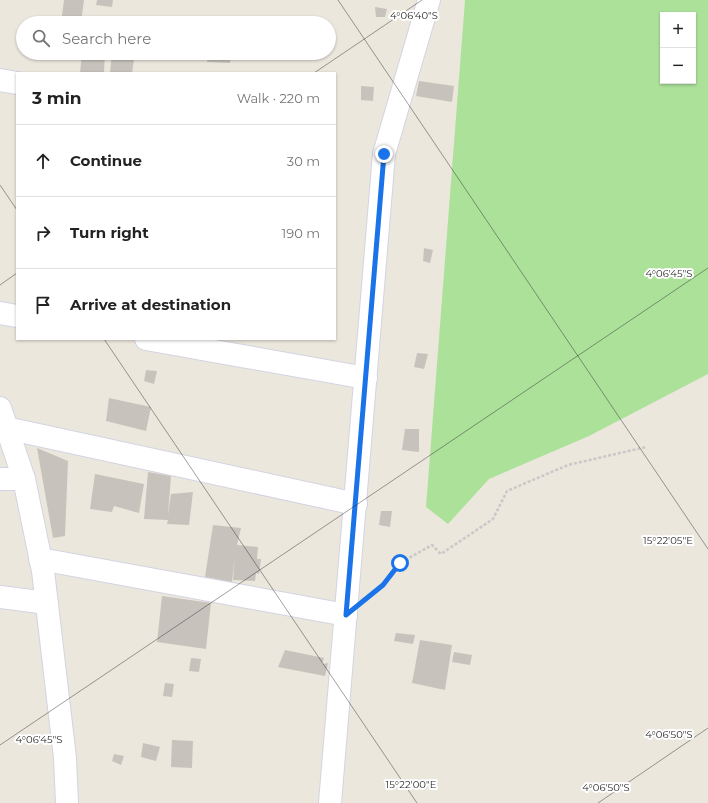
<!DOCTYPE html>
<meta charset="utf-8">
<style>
:root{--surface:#fff;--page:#f2f2f2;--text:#222;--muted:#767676;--line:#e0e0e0}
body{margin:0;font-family:Montserrat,sans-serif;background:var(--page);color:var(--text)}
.controls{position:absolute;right:12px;top:12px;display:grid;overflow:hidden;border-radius:0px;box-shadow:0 1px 3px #0004}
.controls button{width:36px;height:36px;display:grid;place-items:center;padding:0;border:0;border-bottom:1px solid var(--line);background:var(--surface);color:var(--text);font:20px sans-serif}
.stop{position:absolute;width:12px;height:12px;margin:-9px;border:3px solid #1a73e8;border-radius:50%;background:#fff}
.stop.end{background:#1a73e8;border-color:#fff;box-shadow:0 1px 4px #0008}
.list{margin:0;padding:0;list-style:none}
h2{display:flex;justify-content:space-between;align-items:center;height:52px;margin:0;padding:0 16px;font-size:17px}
h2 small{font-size:13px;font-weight:400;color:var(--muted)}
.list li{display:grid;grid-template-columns:26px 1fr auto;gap:12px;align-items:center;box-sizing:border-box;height:72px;padding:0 16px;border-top:1px solid var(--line)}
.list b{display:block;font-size:15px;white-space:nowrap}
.list em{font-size:13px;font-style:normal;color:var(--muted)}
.icon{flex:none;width:22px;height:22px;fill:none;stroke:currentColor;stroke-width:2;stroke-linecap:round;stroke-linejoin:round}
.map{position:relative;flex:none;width:708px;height:803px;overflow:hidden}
.search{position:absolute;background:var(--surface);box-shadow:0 1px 3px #0004;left:16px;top:16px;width:320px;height:44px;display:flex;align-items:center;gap:10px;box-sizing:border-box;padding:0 14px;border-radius:22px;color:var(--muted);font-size:15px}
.panel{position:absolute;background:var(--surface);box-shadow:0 1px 3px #0004;left:16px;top:72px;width:320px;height:268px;border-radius:0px}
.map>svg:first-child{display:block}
.grass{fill:#ace19a;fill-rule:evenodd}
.building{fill:#c7c3bc}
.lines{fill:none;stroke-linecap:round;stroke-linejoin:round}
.minor-casing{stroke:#d2d4e3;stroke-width:24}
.path{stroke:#c8c8c8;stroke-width:2.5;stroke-dasharray:3 2;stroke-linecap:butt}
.minor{stroke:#fff;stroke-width:22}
.route{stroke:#1a73e8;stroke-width:5}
.ticks{fill:none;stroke:#2a2a2a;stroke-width:1;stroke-opacity:0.45}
.ticks-label{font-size:10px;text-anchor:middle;fill:#2a2a2a;stroke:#fff;stroke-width:4;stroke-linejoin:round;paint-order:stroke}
</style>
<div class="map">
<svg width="708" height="803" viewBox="0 0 708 803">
<rect width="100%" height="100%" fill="#ece7dc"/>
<path class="grass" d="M 465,0 L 708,0 L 708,374 L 589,436 L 489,479 L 448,524 L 426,507 ZM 663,15 L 693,15 L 693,81 L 663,81 Z"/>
<g class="building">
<polygon points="64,0 84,0 81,23 61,23"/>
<polygon points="97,0 113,0 112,7 96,5"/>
<polygon points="375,7 387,9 385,17 376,17"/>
<polygon points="82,53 105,53 104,73 80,73"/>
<polygon points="112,53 135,53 132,73 110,73"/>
<polygon points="209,53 232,53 230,63 207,62"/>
<polygon points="419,81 454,86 452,102 416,96"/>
<polygon points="361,86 374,87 373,101 361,100"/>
<polygon points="424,248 433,250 430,263 423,261"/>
<polygon points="417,353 428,354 424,369 414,367"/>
<polygon points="146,370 157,371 154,384 144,381"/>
<polygon points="109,398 151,407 146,431 106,421"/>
<polygon points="405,429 419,429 419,452 402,450"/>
<polygon points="37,448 68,461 65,536 53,538"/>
<polygon points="148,472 171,476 168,515 171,494 193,492 189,525 167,524 168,520 144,519"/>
<polygon points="95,474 144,484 139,513 114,506 112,512 90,509"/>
<polygon points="381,511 392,511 390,527 379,525"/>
<polygon points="213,525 241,528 237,545 258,547 257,559 261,559 259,574 256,573 255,581 233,580 235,555 232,582 205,577"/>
<polygon points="162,596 211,603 206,649 157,642"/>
<polygon points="396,633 415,635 413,644 394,641"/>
<polygon points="420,640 452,645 445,690 412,683"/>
<polygon points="285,650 324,658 322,664 328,663 325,676 278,667"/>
<polygon points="454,652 472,655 470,665 452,662"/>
<polygon points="191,658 201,659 199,672 189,671"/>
<polygon points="165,683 174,684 172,697 163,696"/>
<polygon points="172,740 193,741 192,768 171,767"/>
<polygon points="143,743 160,747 156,761 141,757"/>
<polygon points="114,754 124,756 121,765 112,761"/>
</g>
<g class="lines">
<g class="minor-casing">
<g id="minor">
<polyline points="0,80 17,83"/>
<polyline points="0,313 17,316"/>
<polyline points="146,339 366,378"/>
<polyline points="0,408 24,479 43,571 65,758 67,803"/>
<polyline points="6,428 356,504"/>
<polyline points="0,479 24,479"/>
<polyline points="40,559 346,615"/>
<polyline points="0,597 47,603"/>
<polyline points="330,803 384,154 429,0"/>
</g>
</g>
<polyline class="path" points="367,599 383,585 400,563 432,545 441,554 493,519 507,491 568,465 646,447"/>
<use href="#minor" class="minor"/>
</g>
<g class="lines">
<polyline class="route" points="384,154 346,615 383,585 400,563"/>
</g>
<path class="ticks" d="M 338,0 L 708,549M 314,73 L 422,0M 0,185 L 17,210M 0,285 L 17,273M 104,339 L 417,803M 0,745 L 708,268M 598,803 L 708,728"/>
<g class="ticks-label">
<text x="414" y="19">4°06'40"S</text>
<text x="669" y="277">4°06'45"S</text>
<text x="668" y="544">15°22'05"E</text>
<text x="669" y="738">4°06'50"S</text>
<text x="39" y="743">4°06'45"S</text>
<text x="411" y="788">15°22'00"E</text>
<text x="606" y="791">4°06'50"S</text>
</g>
</svg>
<div class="controls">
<button>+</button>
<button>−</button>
</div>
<div class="stop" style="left:400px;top:563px"></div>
<div class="stop end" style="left:384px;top:154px"></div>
<div class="search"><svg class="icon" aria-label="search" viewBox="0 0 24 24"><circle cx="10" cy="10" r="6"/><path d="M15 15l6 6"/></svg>Search here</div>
<section class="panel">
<h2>3 min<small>Walk · 220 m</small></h2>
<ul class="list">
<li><svg class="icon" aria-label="ahead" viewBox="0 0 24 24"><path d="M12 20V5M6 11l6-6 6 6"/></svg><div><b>Continue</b></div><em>30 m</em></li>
<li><svg class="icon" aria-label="right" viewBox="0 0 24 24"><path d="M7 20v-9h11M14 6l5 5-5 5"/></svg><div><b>Turn right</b></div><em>190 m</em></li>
<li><svg class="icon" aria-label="arrive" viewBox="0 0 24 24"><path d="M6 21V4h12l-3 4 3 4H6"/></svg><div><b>Arrive at destination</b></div></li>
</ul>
</section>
</div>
